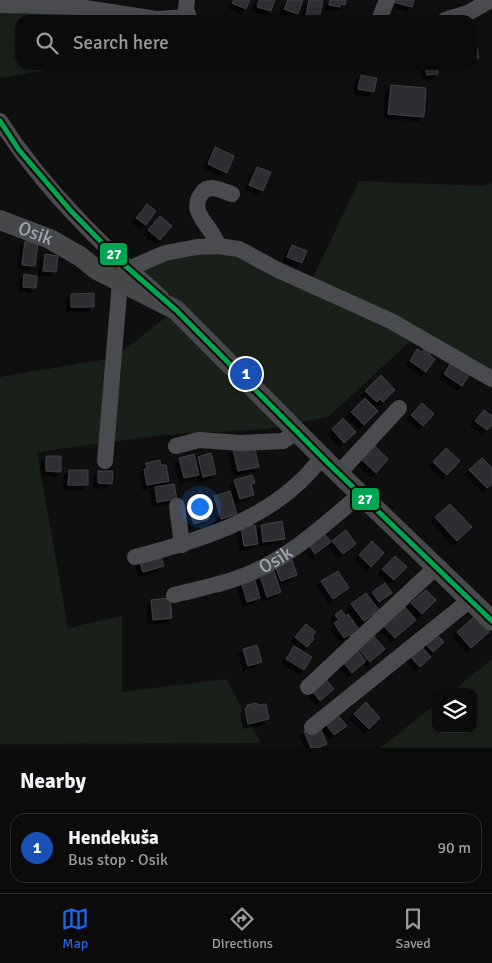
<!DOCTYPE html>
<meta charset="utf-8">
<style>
:root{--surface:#0b0b0c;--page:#141415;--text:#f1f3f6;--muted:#9a9b9d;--line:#2b2b2d;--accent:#2563eb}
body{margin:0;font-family:Signika,sans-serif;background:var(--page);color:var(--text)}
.controls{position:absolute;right:15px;bottom:15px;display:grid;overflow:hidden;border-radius:10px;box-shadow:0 2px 12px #0003}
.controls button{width:45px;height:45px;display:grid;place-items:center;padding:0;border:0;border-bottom:1px solid var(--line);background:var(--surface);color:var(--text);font:25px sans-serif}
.you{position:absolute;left:199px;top:506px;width:18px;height:18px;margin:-12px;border:4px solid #fff;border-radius:50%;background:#1a73e8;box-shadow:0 0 0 8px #1a73e833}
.badge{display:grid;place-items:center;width:32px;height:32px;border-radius:50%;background:var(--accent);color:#fff;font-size:16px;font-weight:700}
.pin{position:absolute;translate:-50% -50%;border:2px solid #fff;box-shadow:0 1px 5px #0006}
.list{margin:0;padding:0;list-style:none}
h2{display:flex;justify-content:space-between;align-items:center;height:65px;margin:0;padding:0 20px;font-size:21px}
h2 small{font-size:16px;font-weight:400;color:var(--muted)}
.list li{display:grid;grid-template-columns:32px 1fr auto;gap:15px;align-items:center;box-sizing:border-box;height:70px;margin:0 10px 10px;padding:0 10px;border:1px solid var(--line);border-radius:15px}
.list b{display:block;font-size:19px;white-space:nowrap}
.list p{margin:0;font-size:16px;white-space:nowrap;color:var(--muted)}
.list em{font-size:16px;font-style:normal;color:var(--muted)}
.icon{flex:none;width:28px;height:28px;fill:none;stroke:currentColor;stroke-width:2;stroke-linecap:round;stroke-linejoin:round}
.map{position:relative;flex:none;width:492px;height:748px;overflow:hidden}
.search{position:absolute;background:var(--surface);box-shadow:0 2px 12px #0003;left:15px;right:15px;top:15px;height:55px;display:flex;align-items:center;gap:12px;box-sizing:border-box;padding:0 18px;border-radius:15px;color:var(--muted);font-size:19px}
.sheet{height:145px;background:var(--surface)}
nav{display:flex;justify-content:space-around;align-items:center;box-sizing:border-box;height:70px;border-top:1px solid var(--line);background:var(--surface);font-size:14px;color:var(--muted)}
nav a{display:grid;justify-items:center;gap:2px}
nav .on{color:var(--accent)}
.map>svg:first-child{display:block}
.green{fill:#19201a}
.building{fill:#2e2e30;stroke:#3e4044;filter:url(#shadow)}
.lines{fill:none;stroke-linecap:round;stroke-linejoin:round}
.minor{stroke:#4a4b4f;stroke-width:16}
.major{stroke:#46484a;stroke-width:20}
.bus-1-casing{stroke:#0a0a0b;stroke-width:9}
.bus-1{stroke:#00a651;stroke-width:5}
.labels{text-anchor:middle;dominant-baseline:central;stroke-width:5;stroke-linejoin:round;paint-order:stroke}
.street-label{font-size:19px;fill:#9fa6b2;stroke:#0a0a0b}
.line-badge{stroke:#0a0a0b;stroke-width:2}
.badge-label{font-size:14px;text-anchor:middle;font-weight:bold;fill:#fff}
</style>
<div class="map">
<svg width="492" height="748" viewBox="0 0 492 748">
<defs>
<filter id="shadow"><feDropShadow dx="-4.5" dy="4.5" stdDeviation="0" flood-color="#0009"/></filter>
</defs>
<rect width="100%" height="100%" fill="#0f0f10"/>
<g class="green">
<polygon points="79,10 79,20 20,20 20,65 78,65 0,78 0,11"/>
<polygon points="359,181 484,186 492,183 492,379 416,336 328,417 267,429 162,435 37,452 68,628 122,616 122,692 226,679 261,743 0,744 0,377 114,358 175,310 133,267 218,246 310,284"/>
<polygon points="492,659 492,748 380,748 436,704 436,729 473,729 473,692 451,692"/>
</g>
<g class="building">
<polygon points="234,0 250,0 246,9 232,3"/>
<polygon points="259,0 275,0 271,11 257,7"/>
<polygon points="288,0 303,0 298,14 284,9"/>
<polygon points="309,0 323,1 319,18 306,15"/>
<polygon points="330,0 346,0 345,5 341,4 340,7 329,5"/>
<polygon points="393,0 414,0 412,7 393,2"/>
<polygon points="477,48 479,58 472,59 472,49"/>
<polygon points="425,65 437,65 438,74 427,75"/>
<polygon points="361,75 377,78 374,92 358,89"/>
<polygon points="391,85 426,88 424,117 388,114"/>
<polygon points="215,147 234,156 227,173 208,164"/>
<polygon points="257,167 271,172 263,191 249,185"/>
<polygon points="147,204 156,211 146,225 136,218"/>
<polygon points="160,216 172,226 160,240 148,230"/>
<polygon points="25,241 38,243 35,266 22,265"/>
<polygon points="292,245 307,251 302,263 287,257"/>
<polygon points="45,254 58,256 56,272 43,271"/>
<polygon points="24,274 37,276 36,288 23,287"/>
<polygon points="94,293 94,307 71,307 71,294"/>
<polygon points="425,347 432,352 429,355 435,359 426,372 410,361 417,349 422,352"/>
<polygon points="452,361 471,372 462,386 444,374"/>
<polygon points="381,375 395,390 383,402 380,399 377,402 365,391"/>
<polygon points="365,398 378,411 364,425 351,412"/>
<polygon points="422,403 434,414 423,426 411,415"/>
<polygon points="484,410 492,416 492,425 487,430 475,421"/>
<polygon points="343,418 356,432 344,443 332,429"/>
<polygon points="254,444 259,467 238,471 233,449"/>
<polygon points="373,444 388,459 376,473 360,458"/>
<polygon points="446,448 460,461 447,475 433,462"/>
<polygon points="211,453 216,474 203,477 198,457"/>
<polygon points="194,454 199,475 184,478 179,458"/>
<polygon points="46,456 61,456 61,472 46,471"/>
<polygon points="482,458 492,468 492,484 487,488 469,470"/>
<polygon points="160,460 161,465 166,465 169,481 147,485 144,469 147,469 146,463"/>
<polygon points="69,470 88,470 88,485 68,485"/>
<polygon points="98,471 113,471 112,484 98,483"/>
<polygon points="252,475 255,483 251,484 254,495 240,499 234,480"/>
<polygon points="174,484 177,499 157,502 155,487"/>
<polygon points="230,491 237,514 221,519 214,496"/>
<polygon points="203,502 209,519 194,524 188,508"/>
<polygon points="450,504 472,527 457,541 435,517"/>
<polygon points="282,521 285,539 263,542 261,525"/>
<polygon points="255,525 258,544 244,546 241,527"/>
<polygon points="346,530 356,544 343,554 332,541"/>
<polygon points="322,531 331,542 315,554 307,543"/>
<polygon points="372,541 384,553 371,567 359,555"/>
<polygon points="160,553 164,566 143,572 139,559"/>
<polygon points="395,556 407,567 394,580 382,569"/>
<polygon points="292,560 297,575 281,581 275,566"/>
<polygon points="274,571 281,592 267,597 260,576"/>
<polygon points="338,571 349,588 333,599 321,581"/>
<polygon points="254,577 260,598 247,602 241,581"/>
<polygon points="385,583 392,593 379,602 372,592"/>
<polygon points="426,590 436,600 422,614 411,603"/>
<polygon points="366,593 379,610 364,621 351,604"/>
<polygon points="170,598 172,618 153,620 151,600"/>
<polygon points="405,607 416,620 395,638 384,626"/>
<polygon points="341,610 346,616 348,614 360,631 351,637 349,635 344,638 334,623 339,620 335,615"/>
<polygon points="475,616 489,632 471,648 457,632"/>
<polygon points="306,624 316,632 312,637 314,639 307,647 295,637"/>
<polygon points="435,633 444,642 433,652 424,642"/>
<polygon points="372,634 385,649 370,662 357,647"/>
<polygon points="419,644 431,657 420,667 408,654"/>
<polygon points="257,645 262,662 248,666 243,649"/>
<polygon points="294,646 312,657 304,670 286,659"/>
<polygon points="358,651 366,661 352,673 343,662"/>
<polygon points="324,677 334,689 320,701 310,688"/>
<polygon points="366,702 380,718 369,729 354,714"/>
<polygon points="257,703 258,705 266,704 269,719 248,724 245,708 248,708 247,705"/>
<polygon points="337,714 347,726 334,735 325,723"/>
<polygon points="319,725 327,744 318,748 311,748 304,731"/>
</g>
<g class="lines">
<g class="minor">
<polyline points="187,0 186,9 190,20"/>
<polyline points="0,5 80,7 156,19 188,17"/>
<polyline points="379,20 387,0"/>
<polyline points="445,20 468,13 491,0"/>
<path d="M 0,121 C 43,188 101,245 161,297"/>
<path d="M 218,246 C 215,228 186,213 202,193 C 209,183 223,191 232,194"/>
<polyline points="115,280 133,267 165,253 197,247 218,246 239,249 278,270 391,321 492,379"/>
<polyline points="176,446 199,440 241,443 283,441 297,432"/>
<polyline points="105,461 120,282"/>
<polyline points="339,473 399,408"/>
<polyline points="177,506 182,545"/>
<path d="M 135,557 C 205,539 278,517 322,457"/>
<path id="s1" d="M 174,595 C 201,588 230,583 255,571 C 295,553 327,522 361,494"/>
<polyline points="308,687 436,567"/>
<polyline points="312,727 470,600"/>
</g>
<path class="major" id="s2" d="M 0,220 L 50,239 L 81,257 L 97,270 L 176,310 L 328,463 L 492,621"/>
<g class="bus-1-casing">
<polyline id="bus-1" points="0,121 19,150 71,211 121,262 176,310 328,463 492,621"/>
</g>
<use href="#bus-1" class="bus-1"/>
</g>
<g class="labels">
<g class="street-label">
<text stroke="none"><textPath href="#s2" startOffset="38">Osik</textPath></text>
<text stroke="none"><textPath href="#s1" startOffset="108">Osik</textPath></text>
</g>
</g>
<g class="line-badge">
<rect x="99" y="242" width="29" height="24" rx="5" fill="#00a651"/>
<rect x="351" y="487" width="29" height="24" rx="5" fill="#00a651"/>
</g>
<g class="badge-label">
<text x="114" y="259">27</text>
<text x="365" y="504">27</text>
</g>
</svg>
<div class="controls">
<button><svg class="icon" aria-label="layers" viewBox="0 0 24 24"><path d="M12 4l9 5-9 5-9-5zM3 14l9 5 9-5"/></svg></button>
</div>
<div class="you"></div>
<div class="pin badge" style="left:246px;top:374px;background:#1a4fb4">1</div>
<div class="search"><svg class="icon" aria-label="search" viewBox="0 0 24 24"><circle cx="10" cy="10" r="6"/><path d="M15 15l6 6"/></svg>Search here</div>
</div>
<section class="sheet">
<h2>Nearby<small></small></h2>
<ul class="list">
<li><span class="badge" style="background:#1a4fb4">1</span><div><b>Hendekuša</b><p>Bus stop · Osik</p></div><em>90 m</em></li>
</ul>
</section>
<nav>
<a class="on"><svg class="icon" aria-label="map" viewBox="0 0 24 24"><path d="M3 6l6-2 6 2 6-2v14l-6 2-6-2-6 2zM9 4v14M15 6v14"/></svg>Map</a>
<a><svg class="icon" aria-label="directions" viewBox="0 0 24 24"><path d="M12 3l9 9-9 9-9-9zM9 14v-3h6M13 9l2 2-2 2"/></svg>Directions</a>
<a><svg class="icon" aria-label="saved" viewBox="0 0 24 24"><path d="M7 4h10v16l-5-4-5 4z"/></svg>Saved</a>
</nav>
